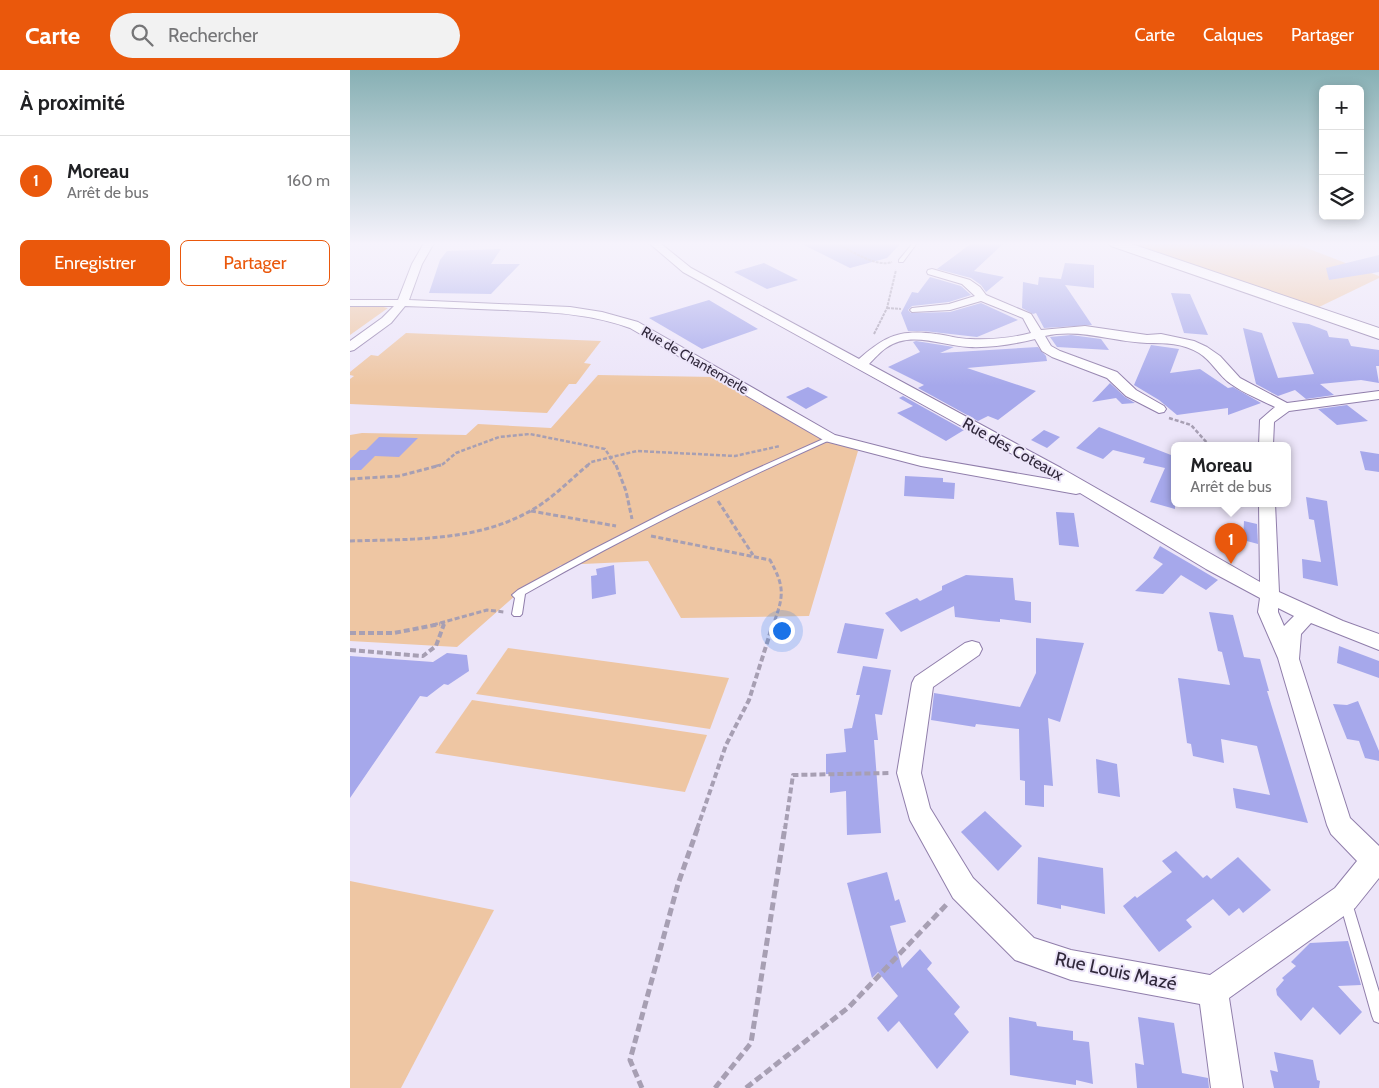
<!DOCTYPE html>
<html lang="fr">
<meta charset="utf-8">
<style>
:root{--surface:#fff;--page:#f2f2f2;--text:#202124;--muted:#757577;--line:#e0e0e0;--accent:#ea580c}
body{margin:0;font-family:Cabin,sans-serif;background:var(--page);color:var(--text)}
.controls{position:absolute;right:15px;top:15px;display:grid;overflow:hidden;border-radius:8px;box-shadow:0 2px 12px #0003}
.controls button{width:45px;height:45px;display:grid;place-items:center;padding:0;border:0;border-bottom:1px solid var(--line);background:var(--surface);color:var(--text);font:25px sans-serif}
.you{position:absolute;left:431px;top:560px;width:18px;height:18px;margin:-12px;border:4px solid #fff;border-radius:50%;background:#1a73e8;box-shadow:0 0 0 8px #1a73e833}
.badge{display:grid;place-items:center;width:32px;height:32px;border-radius:50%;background:var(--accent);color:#fff;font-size:16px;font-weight:700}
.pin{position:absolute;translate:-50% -41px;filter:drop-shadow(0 1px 2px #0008)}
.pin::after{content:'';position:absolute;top:26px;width:18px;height:15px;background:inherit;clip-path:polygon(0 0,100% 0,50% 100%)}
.popup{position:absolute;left:821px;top:372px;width:120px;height:65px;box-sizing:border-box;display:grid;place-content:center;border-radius:8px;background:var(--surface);filter:drop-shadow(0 1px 4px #0005);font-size:16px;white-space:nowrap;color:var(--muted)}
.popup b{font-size:19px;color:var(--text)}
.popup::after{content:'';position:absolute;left:50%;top:100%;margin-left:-10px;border:10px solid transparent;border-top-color:var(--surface)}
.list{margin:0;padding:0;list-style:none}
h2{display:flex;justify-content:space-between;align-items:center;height:65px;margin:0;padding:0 20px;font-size:21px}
h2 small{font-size:16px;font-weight:400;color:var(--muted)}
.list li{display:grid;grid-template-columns:32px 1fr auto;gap:15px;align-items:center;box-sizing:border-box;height:90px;padding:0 20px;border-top:1px solid var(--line)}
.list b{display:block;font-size:19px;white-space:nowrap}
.list p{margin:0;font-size:16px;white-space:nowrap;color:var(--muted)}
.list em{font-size:16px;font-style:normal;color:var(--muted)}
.actions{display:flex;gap:10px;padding:15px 20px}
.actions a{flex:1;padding:11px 0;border:1px solid var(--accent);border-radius:8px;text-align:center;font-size:18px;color:var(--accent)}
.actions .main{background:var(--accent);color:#fff}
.icon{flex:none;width:28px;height:28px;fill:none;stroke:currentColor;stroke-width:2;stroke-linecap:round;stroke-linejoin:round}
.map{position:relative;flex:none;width:1029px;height:1018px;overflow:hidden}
header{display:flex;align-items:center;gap:30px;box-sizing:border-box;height:70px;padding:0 25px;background:var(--accent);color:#fff}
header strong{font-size:24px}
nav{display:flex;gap:28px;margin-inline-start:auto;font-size:18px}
.search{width:350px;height:45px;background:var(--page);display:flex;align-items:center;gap:12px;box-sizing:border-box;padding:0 18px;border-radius:28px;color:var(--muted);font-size:19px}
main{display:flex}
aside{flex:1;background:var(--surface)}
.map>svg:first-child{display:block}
.green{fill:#eec6a3}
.building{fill:#a6a8eb}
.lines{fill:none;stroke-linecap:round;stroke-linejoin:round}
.service-casing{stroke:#907eab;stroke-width:2}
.minor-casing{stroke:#907eab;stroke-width:2}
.secondary-casing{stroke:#907eab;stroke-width:2}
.path-far4{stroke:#a79fb3;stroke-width:2;stroke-dasharray:3 1;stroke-linecap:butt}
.path-far3{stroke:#a79fb3;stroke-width:2.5;stroke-dasharray:4 2;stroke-linecap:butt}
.path-far2{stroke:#a79fb3;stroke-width:3;stroke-dasharray:5 2.5;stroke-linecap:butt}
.path-far1{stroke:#a79fb3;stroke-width:4;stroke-dasharray:6 3;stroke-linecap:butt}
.path{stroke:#a79fb3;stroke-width:5;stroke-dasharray:8 4;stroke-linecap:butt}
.service{fill:#fff;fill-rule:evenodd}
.minor{fill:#fff;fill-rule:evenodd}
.secondary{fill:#fff;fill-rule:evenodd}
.labels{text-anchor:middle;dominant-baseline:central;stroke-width:4;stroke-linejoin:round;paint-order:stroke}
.far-street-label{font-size:14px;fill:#31293c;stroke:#ece5f9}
.street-label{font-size:16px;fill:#31293c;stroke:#ece5f9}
.near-street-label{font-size:19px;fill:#31293c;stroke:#ece5f9}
</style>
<header>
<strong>Carte</strong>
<div class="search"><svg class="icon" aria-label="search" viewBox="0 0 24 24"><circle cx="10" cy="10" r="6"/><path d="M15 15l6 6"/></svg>Rechercher</div>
<nav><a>Carte</a><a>Calques</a><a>Partager</a></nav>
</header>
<main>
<aside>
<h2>À proximité<small></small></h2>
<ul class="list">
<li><span class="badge">1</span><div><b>Moreau</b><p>Arrêt de bus</p></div><em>160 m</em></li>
</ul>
<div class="actions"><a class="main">Enregistrer</a><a>Partager</a></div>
</aside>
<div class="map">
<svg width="1029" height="1018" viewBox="0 0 1029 1018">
<rect width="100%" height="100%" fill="#ece5f9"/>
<g class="green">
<polygon points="781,173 944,173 1029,206 1029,208 967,238"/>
<polygon points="0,236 29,236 38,238 0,265"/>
<polygon points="56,263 251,271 234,293 241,294 226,314 219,314 197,343 0,334 0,309 4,306 0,305 0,302 21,285 28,286"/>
<polygon points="248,305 365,307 508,381 459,546 331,548 298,491 211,495 166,525 107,577 0,571 0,365 12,363 116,365 128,354 201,358"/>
<polygon points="158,578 379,608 360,659 126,624"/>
<polygon points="122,630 357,665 335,722 85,683"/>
<polygon points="0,811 144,840 51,1018 0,1018"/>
</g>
<g class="building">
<polygon points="450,173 551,173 537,188 500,198"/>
<polygon points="622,173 654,173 624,201 654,207 636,222 631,215 621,208 587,199"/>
<polygon points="151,179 141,194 170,194 141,224 79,223 90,190 97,181"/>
<polygon points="1029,185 1029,202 979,210 976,198"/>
<polygon points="414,193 448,210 417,219 384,202"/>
<polygon points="715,193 744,195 744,218 715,215 742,255 694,258 686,243 683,244 672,238 673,212 688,215 689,207 711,209"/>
<polygon points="580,207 611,216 621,225 599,232 562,236 558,240 561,243 600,242 631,233 668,250 627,267 574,261 558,261 551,243 562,222 568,223"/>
<polygon points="821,223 840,224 858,265 834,263"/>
<polygon points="359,230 408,259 352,279 299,248"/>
<polygon points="942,252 959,254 977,261 979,267 998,269 1001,276 1029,280 1029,296 1026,296 1029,313 1011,310 970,314 984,325 956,329 945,320 928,326 906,314 893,258 912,263 928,308 964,304"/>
<polygon points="721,265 751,269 759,280 707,277 700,267"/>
<polygon points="566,271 604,277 590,283 688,277 696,286 697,291 617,298 686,321 648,350 638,346 628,351 568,318 574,315 538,297 570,282 563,272"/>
<polygon points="801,275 829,279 820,303 850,299 878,318 883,317 911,333 878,345 878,338 827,345 809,330 784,315"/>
<polygon points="760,313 775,327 785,333 772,334 766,328 742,332"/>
<polygon points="458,317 478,327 456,339 436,327"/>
<polygon points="553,326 614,360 596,371 547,343 563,336 549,328"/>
<polygon points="997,335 1018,351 987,355 968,339"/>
<polygon points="749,357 821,385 825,376 825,439 800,432 815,398 793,393 795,388 763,380 753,389 726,378"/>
<polygon points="694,360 710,367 697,378 681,370"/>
<polygon points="29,367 68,368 49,387 25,386 11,400 0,400 0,389 10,380 16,380"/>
<polygon points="1010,381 1029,384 1029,402 1015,400"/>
<polygon points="555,406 593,408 593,412 605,413 604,429 554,426"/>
<polygon points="956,427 977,431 988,516 953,508 952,489 971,492 964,450 959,449"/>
<polygon points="706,442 724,443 729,477 709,475"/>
<polygon points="894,451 907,454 908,474 893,470"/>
<polygon points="810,476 841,494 868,510 856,520 831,505 813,524 785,521 813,494 803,488"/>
<polygon points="264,495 266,524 242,529 241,506 247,505 246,499"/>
<polygon points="616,505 663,508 665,530 681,532 681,553 650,549 650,552 638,551 605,547 604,536 551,562 535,543 567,528 570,531 592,520 592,516"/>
<polygon points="859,542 883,545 894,587 910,589 919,621 917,621 958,753 886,738 883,718 920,725 907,676 871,669 874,693 843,686 841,674 837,673 828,608 880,615 872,582 868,581"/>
<polygon points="495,553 534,559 527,589 487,583"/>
<polygon points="686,568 734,573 710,652 698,648 703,716 694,715 694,737 675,735 675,711 670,710 669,659 626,654 625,657 581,650 584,623 670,637 686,603"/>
<polygon points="989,576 1029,591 1029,608 987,593"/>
<polygon points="97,583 117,585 119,601 98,615 94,614 77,627 70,626 0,728 0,586 83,592"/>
<polygon points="513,596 541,600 532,645 525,644 528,670 524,670 531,763 497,765 496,721 480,723 480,704 476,704 476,684 496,682 494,659 502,658 510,625 506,625"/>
<polygon points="1008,631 1029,681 1029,691 1015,688 1009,671 997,669 983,634 997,635"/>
<polygon points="746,689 767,694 770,727 748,723"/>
<polygon points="635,741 672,776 648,801 611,762"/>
<polygon points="826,781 853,808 857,805 861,809 888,787 921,820 893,843 889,838 879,846 863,829 836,850 842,857 809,882 773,836 785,826 787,828 822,802 812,791"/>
<polygon points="688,787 753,798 755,844 711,835 711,839 687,834"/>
<polygon points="537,802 545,831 549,829 556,852 540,856 552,898 570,879 582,893 577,899 610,937 604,944 619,962 587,999 549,951 538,962 527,948 548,926 528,902 522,908 497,813"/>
<polygon points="998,871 1011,915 988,916 1012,942 990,965 963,937 951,951 927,925 926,919 934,910 932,908 946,896 941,892 960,873"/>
<polygon points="659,947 686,952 687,956 723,961 723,970 739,972 743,1014 726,1010 726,1015 660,1005"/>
<polygon points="788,947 824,953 832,1003 858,1008 859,1018 787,1018 785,993 794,995"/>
<polygon points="924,982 963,990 967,1010 970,1011 969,1018 924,1018 920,1000 928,1002"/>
</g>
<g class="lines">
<g class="service-casing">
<g id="service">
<polygon points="563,173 567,173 553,192 549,192 549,190"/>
<path d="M 480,366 L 483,368 L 482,369 C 377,416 275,467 175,524 L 172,544 L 170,546 L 164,546 L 162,544 L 165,528 L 162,525 L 168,520 L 240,481 L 318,441 L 397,403 Z"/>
<polygon points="996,827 1001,828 1002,833 1029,922 1029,953 1024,951 1022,946 990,833 991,828"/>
</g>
</g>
<g class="minor-casing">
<path id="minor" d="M 74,173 L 84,173 L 72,194 L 59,230 L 220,237 L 252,242 L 288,252 L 485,365 L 571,387 L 711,411 L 333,202 L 299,173 L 310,173 L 341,198 L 509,289 C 535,266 550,259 586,264 C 597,265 609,269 620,269 C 639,270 662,268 681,263 L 673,248 L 631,231 L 600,240 L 562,242 L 560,240 L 562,238 L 599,234 L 625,226 L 612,214 L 578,204 L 577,202 L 578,200 L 582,199 L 620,210 L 630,217 L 636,225 L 681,244 L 691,260 L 735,256 L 797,265 L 811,264 L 844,271 L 857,277 L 870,286 L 890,308 L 937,333 L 1029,321 L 1029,329 L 939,341 L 924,352 L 923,375 L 909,375 L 910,350 L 925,337 C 911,330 895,324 881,314 C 869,306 862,291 849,283 C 833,273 815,273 797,273 C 763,272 730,258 695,266 L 701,276 L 710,281 L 767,302 L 786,320 L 814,336 L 816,339 L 814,342 L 809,343 L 776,326 L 757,308 L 702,287 L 692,281 L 685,269 C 665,274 640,278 619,277 C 592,276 561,260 536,278 C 530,282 524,289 519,294 L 711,398 L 910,512 L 909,433 L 925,433 L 929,522 L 993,551 L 1029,564 L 1029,580 L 961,553 L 951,564 L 949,589 L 1000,748 L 1029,776 L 1029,808 L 1005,838 L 879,928 L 893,1018 L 861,1018 L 850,934 L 721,910 L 665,890 L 603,828 L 560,750 L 547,703 L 562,613 L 565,607 L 615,573 L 622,571 L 629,573 L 632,579 L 629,585 L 583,617 L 571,703 L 580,738 L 623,808 L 684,868 L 721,880 L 860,905 L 985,818 L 1007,791 L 981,764 L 977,755 L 928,588 L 908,542 L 910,528 L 856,499 L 730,423 L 726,424 L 571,396 L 475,371 L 280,258 C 239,243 198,242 155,240 C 122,239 89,237 55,236 L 41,253 L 4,280 L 0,281 L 0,271 L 32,248 L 44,236 L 0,236 L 0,230 L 48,230 L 62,194 ZM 928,538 L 944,546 L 934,556 L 928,542 Z"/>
</g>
<g class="secondary-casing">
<polygon id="secondary" points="759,173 779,173 1029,258 1029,269 761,176"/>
</g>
<g class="path-far4">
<path d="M 486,173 C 500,180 526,198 542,192"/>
<polyline points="537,238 551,239"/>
<polyline points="524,264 537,238 546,200"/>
</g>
<g class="path-far3">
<polyline points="819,348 841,355 859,375"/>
<polyline points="86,396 93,394 106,383 149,367 180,364 255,379 266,396"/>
<polyline points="237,396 241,392 287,381 385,386 430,376"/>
</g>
<g class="path-far2">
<polyline points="266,395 276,421 282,449"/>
<polyline points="0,409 49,406 91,395"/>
<polyline points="368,431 403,485"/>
<polyline points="181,441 266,456"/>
<path d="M 301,466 L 420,490 C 435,517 434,526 423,555"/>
<path d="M 0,471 C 61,469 127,472 182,440 C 203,428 220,410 238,395"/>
<polyline points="83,555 137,540 154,542"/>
<polyline points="93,555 94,553"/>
</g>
<g class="path-far1">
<polyline points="0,563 44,563 90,554"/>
<polyline points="0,580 73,586 86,576 94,554"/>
<polyline points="347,759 376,675 399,630 423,554"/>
<polyline points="435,759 443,705 539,703"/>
</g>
<g class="path">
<polyline points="292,1018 280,990 328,814 348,757"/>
<polyline points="365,1018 401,973 435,757"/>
<polyline points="396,1018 499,937 597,834"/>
</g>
<use href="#service" class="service"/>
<use href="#minor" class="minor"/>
<use href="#secondary" class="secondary"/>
</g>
<linearGradient id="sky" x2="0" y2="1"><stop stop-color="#87b0b4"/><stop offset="0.55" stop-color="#f6f3fc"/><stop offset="1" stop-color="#f6f3fc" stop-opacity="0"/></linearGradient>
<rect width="1029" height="316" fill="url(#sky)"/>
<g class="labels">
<g class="far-street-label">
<text transform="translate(345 290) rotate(30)">Rue de Chantemerle</text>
</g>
<g class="street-label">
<text transform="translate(663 379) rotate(29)">Rue des Coteaux</text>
</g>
<g class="near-street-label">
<text transform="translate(766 901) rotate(12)">Rue Louis Mazé</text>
</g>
</g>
</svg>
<div class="controls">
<button>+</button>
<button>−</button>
<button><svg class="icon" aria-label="layers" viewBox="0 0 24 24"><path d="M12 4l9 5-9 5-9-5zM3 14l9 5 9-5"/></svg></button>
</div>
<div class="you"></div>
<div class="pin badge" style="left:881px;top:494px">1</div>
<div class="popup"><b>Moreau</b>Arrêt de bus</div>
</div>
</main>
